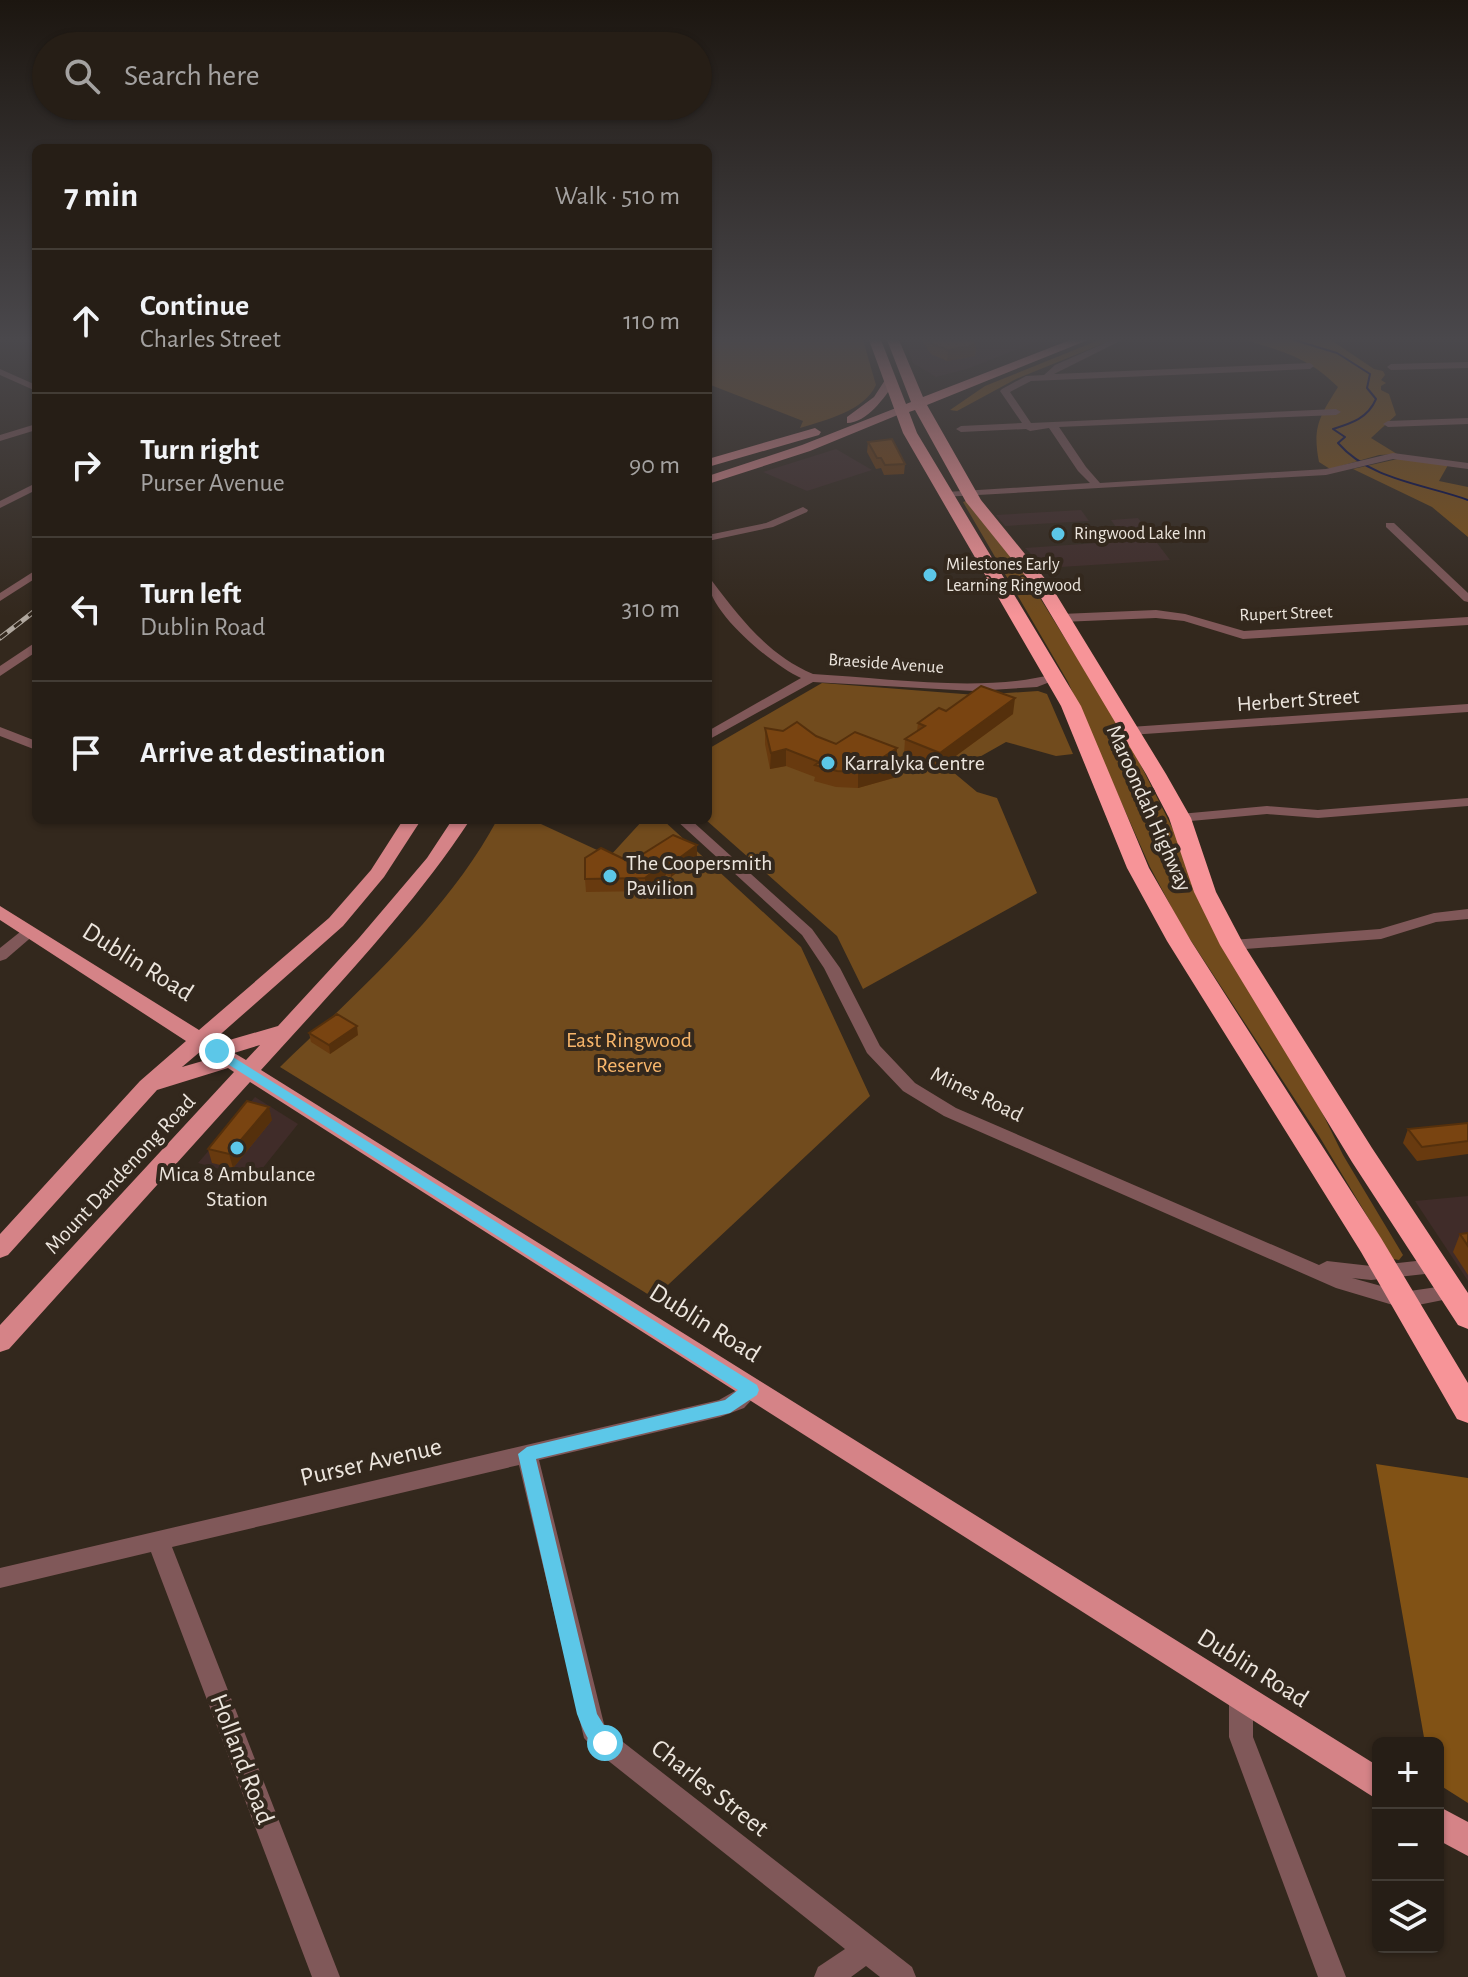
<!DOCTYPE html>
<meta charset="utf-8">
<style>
:root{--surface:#261e16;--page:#2e271f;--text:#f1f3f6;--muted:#a4a2a1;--line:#423c35}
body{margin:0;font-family:"Alegreya Sans",sans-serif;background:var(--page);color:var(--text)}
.controls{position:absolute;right:24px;bottom:24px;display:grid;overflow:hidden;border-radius:12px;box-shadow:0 2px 6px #0004}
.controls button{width:72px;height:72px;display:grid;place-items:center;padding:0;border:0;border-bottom:2px solid var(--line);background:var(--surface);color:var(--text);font:40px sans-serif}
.stop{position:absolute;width:24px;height:24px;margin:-18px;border:6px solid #5cc7e8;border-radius:50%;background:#fff}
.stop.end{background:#5cc7e8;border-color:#fff;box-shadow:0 2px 8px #0008}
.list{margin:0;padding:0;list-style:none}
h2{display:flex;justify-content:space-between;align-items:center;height:104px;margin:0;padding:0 32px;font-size:34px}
h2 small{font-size:26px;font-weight:400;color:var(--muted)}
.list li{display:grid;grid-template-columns:52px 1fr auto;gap:24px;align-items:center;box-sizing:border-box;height:144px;padding:0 32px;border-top:2px solid var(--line)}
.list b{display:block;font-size:30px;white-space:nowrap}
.list p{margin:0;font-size:26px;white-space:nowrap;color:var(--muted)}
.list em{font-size:26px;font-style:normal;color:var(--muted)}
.icon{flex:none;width:44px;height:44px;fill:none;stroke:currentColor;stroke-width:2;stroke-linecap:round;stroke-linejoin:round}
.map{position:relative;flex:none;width:1468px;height:1977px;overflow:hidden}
.search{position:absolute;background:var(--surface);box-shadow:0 2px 6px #0004;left:32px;top:32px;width:680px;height:88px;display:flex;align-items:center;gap:20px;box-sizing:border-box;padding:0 28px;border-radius:44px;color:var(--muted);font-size:30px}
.panel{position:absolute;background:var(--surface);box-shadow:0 2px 6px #0004;left:32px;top:144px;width:680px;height:680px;border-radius:12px}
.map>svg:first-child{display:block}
.commercial{fill:#402c29}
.green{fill:#714b1d}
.forest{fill:#815215}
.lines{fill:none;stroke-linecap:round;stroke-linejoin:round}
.stream{stroke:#000649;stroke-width:2}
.minor{fill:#805859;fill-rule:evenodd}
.major{fill:#d58387;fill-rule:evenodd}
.highway{fill:#f79498;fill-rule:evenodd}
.rail-casing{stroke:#b0a79e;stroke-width:5}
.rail{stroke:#33281d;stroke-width:3;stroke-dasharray:9;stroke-linecap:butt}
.wall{fill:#683a0f}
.shaded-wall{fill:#55300c}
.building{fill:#794411;stroke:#55300c;stroke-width:2}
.route{fill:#5cc7e8}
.poi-dot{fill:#5cc7e8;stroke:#33281d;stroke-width:3}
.labels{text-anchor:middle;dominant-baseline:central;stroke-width:8;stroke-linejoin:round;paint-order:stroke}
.far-poi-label{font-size:18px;fill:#ece5dd;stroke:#33281d;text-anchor:start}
.far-street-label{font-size:18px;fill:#ece5dd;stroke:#33281d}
.street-label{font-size:22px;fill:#ece5dd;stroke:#33281d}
.poi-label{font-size:22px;fill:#ece5dd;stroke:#33281d;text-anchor:start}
.park-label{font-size:22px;fill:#f8b66b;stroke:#33281d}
.near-street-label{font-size:26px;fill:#ece5dd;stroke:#33281d}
</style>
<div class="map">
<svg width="1468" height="1977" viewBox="0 0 1468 1977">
<rect width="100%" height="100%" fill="#33281d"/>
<g class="commercial">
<polygon points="905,340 1041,340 967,369 936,377 913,363"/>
<polygon points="836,449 872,470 807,491 763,472"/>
<polygon points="1081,510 1089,521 1005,526 996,515"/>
<polygon points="1138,518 1170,560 1045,568 1025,548 1126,541 1111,520"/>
<polygon points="255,1097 298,1124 254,1179 198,1163"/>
<polygon points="1468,1196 1468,1281 1415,1201"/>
</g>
<g class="green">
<path d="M 708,340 L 863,340 L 876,385 C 864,411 826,420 800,428 L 803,421 L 708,384 Z"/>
<polygon points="966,501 1027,577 1129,742 1179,841 1208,920 1313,1094 1343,1155 1403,1255 1399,1260 1393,1259 1319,1136 1182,927 1150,867 1068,682 963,502"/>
<polygon points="822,683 976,695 1038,691 1047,694 1073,754 1056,756 1006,742 953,772 977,792 997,798 1037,893 863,989 837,936 706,820 708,749"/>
<path d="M 497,820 L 543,820 L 541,824 L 610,856 L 643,820 L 663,820 L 801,947 L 870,1096 L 654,1298 L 280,1067 C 357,992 446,915 497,820 Z"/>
</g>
<g class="forest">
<polygon points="1099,340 1112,340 1016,379 957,411 950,410 985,386"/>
<path d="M 1246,340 L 1331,340 L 1374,369 L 1383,371 L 1385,375 L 1381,380 L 1386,383 L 1381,386 L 1381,390 L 1389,394 L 1396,415 L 1371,438 L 1397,454 L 1379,455 L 1330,469 L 1319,462 C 1312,427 1320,416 1338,387 C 1309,358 1284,352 1246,340 Z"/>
<polygon points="1402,458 1448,465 1439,481 1468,487 1468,537 1432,507 1353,469"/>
<polygon points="1376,1464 1468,1478 1468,1803 1438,1784 1438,1743 1425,1743"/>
</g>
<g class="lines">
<path class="stream" d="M 1294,340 L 1337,353 L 1370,374 L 1367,388 L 1376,399 C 1368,418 1352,423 1333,429 L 1345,437 L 1338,443 C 1370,480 1424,484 1468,500"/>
<g class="minor">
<polygon points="1112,340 1122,340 1054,374 1310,363 1314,366 1310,369 1031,381 1010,392 1031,423 1336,409 1341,412 1336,415 1059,427 1086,467 1100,483 1326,469 1393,453 1468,463 1468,469 1393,459 1326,475 942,497 942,493 946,492 1090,483 1078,471 1049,428 1030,431 1026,429 961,432 956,429 961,426 1022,423 1000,391 1002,389 1026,376 1044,375 1055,365"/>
<polygon points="1468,362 1468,368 1391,370 1387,367 1391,364"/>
<polygon points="0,369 36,385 36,391 0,375"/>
<polygon points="1468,418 1468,424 1388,427 1383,424 1388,421"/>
<polygon points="36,424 36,430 0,441 0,435"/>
<polygon points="36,483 36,490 0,508 0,501"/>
<polygon points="803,507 808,510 807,512 773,527 708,541 708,535 766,523"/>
<polygon points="1386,523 1394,523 1468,593 1468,602 1464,601 1386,527"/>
<polygon points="36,570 36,578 0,601 0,593"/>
<path d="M 708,580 L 712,581 C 741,619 768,655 813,674 C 888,678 982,693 1054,674 L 1060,678 L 1037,687 L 974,691 L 813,682 L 708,740 L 708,731 L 801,678 C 772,665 708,612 708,580 Z"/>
<polygon points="1156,610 1185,614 1244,631 1468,617 1468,625 1243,639 1184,621 1156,618 1061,622 1055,618 1061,614"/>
<polygon points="36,642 36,652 0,676 0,666"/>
<polygon points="1468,704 1468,712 1130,735 1123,731 1130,727"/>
<polygon points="0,727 36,741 36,750 0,736"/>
<polygon points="1468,798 1468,806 1318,818 1267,814 1180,822 1173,818 1180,814 1267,806 1318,810"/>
<polygon points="676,820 691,820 812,929 840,968 880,1046 915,1083 956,1108 1319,1265 1327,1261 1371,1266 1434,1259 1441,1261 1444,1266 1441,1271 1434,1273 1371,1280 1352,1278 1403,1292 1451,1285 1458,1287 1461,1292 1458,1297 1403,1308 1336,1288 944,1116 903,1091 867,1053 824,968 802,935"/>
<polygon points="1468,909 1468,919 1436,922 1381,939 1232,950 1224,945 1232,940 1380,929 1434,913"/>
<polygon points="30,926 38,931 35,934 6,959 0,961 0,948 25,928"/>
<polygon points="751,1382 758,1384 761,1390 744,1408 720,1417 539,1460 604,1724 614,1735 912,1967 916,1977 880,1977 866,1966 851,1977 814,1977 818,1967 845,1949 596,1751 584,1738 519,1465 172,1547 340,1977 312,1977 151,1552 0,1588 0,1568 719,1400"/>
<polygon points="1241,1687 1250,1690 1253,1698 1253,1737 1346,1977 1318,1977 1229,1737 1229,1698 1232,1690"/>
</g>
<g class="major">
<path d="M 885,380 L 895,382 C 885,397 867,423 847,423 L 847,417 L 874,397 Z"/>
<polygon points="901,406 907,410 905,412 810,451 708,484 708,476 802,445"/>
<polygon points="815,428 821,432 819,435 708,467 708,459"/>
<path d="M 403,820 L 421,820 L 384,877 L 343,926 L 214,1040 L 219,1043 L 278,1026 L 359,938 L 427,858 L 452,820 L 470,820 C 410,911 334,989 261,1070 L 1378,1766 L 1378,1800 L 250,1082 L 9,1349 L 0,1352 L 0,1325 L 234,1072 L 228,1068 L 157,1090 L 8,1255 L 0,1258 L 0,1234 L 140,1081 L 186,1041 L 0,920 L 0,906 L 199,1030 L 329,918 L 371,870 ZM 260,1045 L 246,1060 L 234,1053 ZM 201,1051 L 213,1058 L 182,1067 Z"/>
<polygon points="1438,1806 1468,1822 1468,1856 1438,1840"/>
</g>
<polygon class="highway" points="869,340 881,340 906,404 911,402 887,340 899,340 923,397 1070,340 1088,340 927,405 981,500 1051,586 1166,774 1191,818 1216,892 1244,945 1372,1148 1468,1293 1468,1329 1458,1325 1352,1162 1220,945 1194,892 1169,818 1146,774 1035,588 966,502 915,410 909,412 917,433 1081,706 1149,868 1191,941 1381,1238 1468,1383 1468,1423 1457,1419 1361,1252 1167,941 1127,868 1061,706 903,433"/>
<g class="rail-casing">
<polyline id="rail" points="0,638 36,610"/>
</g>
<use href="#rail" class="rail"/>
</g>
<g class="wall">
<polygon points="921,340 972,340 976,345 975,356 947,361 931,354"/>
<polygon points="868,442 905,464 904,474 884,475 881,468 876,469 867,452"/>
<polygon points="946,711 1013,714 938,769 904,755 905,739 917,731 918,723"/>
<polygon points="765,728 816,736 836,744 897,748 896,760 898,761 897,777 858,788 836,787 814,781 815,777 786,766 770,769 765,744"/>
<polygon points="697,858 671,877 666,875 646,891 586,892 585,879 630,862"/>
<polygon points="309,1033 358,1035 330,1054 311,1042"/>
<polygon points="272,1120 233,1168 212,1163 208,1149"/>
<polygon points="1468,1123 1468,1154 1417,1161 1403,1143 1408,1129"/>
<polygon points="1468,1233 1468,1275 1453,1252 1460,1234"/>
</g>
<g class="shaded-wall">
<polygon points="976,345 975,356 947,361 948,350"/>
<polygon points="1015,698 1013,714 938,769 940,753"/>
<polygon points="897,748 896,762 898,761 897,777 858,788 858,772"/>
<polygon points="786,749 786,766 770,769 771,753"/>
<polygon points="697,845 697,858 671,877 671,864"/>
<polygon points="666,862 666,875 646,891 645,878"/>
<polygon points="357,1026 358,1035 330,1054 329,1045"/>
<polygon points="269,1107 272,1120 233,1168 229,1154"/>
</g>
<g class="building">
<polygon points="929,340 972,340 976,345 948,350 932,344"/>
<polygon points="892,439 905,464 885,465 881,458 877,458 868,442"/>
<polygon points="981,686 1015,698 940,753 905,739 925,726 918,723 939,708 946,711"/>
<polygon points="797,722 816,736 836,744 855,732 897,748 885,756 898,761 858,772 837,771 815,765 819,762 786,749 771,753 765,728 783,731"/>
<polygon points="673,835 697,845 671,864 666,862 645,878 585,879 585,858 601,848 630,862"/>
<polygon points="337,1014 357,1026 329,1045 309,1033"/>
<polygon points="247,1101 269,1107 229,1154 208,1149"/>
<polygon points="1468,1123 1468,1141 1422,1147 1408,1129"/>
<polygon points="1468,1233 1468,1246 1460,1234"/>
</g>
<linearGradient id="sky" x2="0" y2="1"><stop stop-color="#1c1610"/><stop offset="0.55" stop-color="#4a484c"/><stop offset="1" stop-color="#4a484c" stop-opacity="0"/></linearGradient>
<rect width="1468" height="617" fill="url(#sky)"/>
<path class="route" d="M 217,1047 L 757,1385 L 759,1390 L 757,1395 L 730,1413 L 536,1459 L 597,1714 L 615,1743 L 612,1750 L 605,1753 C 588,1746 583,1729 577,1714 L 518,1454 L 527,1447 L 725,1400 L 738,1390 L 212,1054 L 212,1048 Z"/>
<g class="poi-dot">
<circle cx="1058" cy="534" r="8"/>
<circle cx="930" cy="575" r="8"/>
<circle cx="828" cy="763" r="8"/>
<circle cx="610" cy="876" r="8"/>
<circle cx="237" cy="1148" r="8"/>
</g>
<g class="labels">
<g class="far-poi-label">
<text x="1074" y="534">Ringwood Lake Inn</text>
<text x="946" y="565">Milestones Early<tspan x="946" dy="21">Learning Ringwood</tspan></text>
</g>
<g class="far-street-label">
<text transform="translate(1286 614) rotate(-2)">Rupert Street</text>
<text transform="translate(886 664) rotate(4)">Braeside Avenue</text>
</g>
<g class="street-label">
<text transform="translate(1298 700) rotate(-4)">Herbert Street</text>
<text transform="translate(1149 808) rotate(66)">Maroondah Highway</text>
<text transform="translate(977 1094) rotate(26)">Mines Road</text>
<text transform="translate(120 1174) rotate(-47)">Mount Dandenong Road</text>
</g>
<g class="poi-label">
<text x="844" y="763">Karralyka Centre</text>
<text x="626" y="863">The Coopersmith<tspan x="626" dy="25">Pavilion</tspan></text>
<text x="237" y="1174" text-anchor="middle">Mica 8 Ambulance<tspan x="237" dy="25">Station</tspan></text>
</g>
<g class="park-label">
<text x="629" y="1040">East Ringwood<tspan x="629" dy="25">Reserve</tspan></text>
</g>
<g class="near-street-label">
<text transform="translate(138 962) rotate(32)">Dublin Road</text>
<text transform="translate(705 1323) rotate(32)">Dublin Road</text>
<text transform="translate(371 1462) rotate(-13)">Purser Avenue</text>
<text transform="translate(1253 1668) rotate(32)">Dublin Road</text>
<text transform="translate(242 1759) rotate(69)">Holland Road</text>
<text transform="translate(710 1788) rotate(38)">Charles Street</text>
</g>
</g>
</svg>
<div class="controls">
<button>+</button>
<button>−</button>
<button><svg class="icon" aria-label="layers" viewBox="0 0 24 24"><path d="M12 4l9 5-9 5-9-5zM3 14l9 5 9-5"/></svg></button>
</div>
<div class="stop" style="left:605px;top:1743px"></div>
<div class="stop end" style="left:217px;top:1051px"></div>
<div class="search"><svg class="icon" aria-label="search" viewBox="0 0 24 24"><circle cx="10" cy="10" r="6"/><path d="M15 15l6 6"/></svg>Search here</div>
<section class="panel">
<h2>7 min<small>Walk · 510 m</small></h2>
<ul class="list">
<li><svg class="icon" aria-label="ahead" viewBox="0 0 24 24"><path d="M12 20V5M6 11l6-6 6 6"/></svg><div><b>Continue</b><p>Charles Street</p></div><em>110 m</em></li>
<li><svg class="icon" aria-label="right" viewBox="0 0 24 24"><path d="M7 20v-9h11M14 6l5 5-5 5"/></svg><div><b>Turn right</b><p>Purser Avenue</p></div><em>90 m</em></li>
<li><svg class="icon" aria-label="left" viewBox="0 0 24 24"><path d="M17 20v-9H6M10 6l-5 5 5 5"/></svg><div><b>Turn left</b><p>Dublin Road</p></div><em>310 m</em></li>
<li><svg class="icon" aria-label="arrive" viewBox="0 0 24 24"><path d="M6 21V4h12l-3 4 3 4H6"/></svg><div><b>Arrive at destination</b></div></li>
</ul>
</section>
</div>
